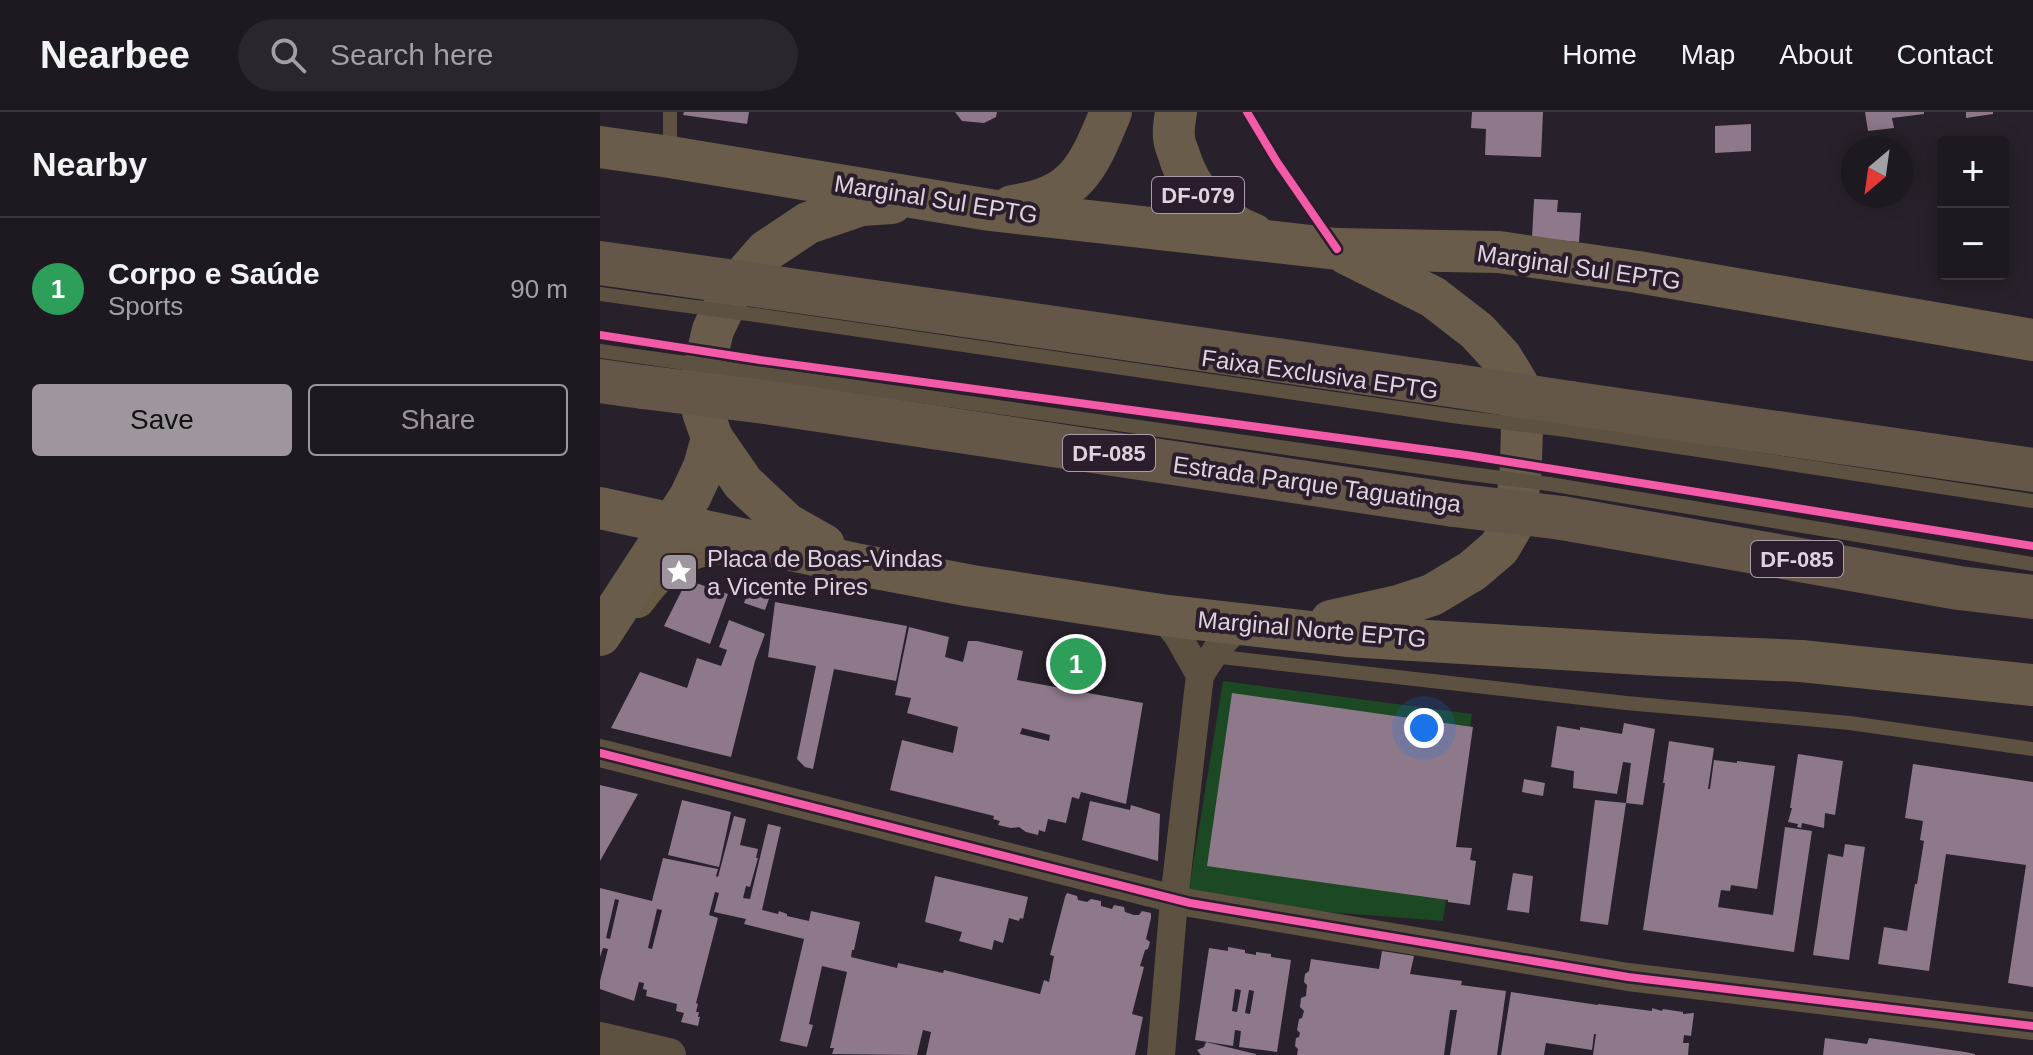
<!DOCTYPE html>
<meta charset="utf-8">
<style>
:root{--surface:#1e1820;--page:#2b252d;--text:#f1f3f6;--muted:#a1a0a5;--line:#3c373e;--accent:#9e959f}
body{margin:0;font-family:Arial,sans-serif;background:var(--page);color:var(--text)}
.controls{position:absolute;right:24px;top:24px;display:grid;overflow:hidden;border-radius:8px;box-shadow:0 4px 20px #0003}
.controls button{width:72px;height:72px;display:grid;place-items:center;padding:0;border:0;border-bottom:2px solid var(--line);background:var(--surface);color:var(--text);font:40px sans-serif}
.compass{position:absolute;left:1241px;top:24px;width:72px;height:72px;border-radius:50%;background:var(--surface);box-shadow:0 4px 20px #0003;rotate:209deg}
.you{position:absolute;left:824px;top:616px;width:28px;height:28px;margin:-20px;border:6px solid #fff;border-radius:50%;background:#1a73e8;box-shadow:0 0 0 12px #1a73e833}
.badge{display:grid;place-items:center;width:52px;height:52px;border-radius:50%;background:var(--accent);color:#fff;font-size:26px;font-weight:700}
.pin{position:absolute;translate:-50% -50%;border:4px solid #fff;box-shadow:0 2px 8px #0006}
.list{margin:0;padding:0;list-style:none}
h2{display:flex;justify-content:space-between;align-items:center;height:104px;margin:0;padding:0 32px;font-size:34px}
h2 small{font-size:26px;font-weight:400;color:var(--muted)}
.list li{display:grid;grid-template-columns:52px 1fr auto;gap:24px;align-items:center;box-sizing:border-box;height:144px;padding:0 32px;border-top:2px solid var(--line)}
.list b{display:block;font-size:30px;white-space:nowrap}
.list p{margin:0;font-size:26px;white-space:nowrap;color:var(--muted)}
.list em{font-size:26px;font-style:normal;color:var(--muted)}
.actions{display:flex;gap:16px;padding:24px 32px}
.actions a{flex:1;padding:18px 0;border:2px solid var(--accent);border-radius:8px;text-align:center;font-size:28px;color:var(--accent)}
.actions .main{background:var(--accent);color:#111}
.icon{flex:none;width:44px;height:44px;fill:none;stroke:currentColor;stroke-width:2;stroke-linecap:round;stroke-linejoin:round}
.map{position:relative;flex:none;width:1433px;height:943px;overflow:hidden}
header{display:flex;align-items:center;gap:48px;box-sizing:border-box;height:112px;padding:0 40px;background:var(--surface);border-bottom:2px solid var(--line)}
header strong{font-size:38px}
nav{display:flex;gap:44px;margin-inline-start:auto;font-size:28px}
.search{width:560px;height:72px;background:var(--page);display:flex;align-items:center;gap:20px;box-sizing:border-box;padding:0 28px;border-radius:44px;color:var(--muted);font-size:30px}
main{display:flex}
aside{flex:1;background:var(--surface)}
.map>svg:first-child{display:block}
.green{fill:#1c4824}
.building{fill:#8d798a;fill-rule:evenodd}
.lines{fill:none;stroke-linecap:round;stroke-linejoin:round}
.service{stroke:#5d5142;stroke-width:14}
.minor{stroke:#5d5142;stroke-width:28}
.tertiary{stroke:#5d5142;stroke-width:34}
.secondary{stroke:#685a44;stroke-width:38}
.primary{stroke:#695c4b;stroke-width:42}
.motorway{stroke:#645749;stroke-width:44}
.service-bridge{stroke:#5d5142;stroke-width:14}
.motorway-bridge{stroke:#645749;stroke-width:44}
.cycleway-casing{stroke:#2c1d2d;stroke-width:13}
.cycleway{stroke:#f35aa7;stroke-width:8}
.labels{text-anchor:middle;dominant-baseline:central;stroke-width:8;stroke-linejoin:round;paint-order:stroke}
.shield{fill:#2c1d2d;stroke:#a99da9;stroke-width:2}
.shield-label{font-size:22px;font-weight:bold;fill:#ded4de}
.street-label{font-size:24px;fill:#ded4de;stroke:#2c1d2d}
.poi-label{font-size:24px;fill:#ded4de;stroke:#2c1d2d;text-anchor:start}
</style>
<header>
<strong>Nearbee</strong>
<div class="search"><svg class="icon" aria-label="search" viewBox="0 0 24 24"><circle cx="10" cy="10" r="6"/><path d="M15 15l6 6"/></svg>Search here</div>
<nav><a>Home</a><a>Map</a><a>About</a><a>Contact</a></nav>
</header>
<main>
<aside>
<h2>Nearby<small></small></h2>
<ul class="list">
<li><span class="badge" style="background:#2e9e5b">1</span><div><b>Corpo e Saúde</b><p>Sports</p></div><em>90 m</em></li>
</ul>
<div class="actions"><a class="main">Save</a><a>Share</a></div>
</aside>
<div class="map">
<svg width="1433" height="943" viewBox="0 0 1433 943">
<rect width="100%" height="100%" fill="#28202a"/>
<polygon class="green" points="623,569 872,602 843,809 587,789"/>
<g class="building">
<polygon points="84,0 149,0 147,12 83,3"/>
<polygon points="355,0 397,0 396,5 384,11 362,9"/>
<polygon points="872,0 943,0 941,45 885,43 886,17 871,16"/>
<polygon points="1265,0 1324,0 1324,2 1292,6 1294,16 1268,19"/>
<polygon points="1366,0 1393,0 1393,2 1366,6"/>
<polygon points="1151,12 1151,39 1115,41 1115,14"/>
<polygon points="934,87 958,88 957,100 981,101 979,130 932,126"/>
<polygon points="96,471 128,482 110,532 64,514 85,472"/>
<polygon points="149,477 170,484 165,498 144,491"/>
<polygon points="175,490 307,514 296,569 234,557 213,657 205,655 197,647 216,554 168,545"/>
<polygon points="129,508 165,522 155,549 131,645 11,616 40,560 87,576 97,546 121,554 127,538 119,535"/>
<path d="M 309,515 L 349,525 L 345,545 L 363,550 L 368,529 L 377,529 L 423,539 L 417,568 L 543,591 L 526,692 L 481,680 L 479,687 L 472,685 L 466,711 L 448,707 L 445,720 L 439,718 L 438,723 L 426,720 L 419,715 L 411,716 L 398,713 L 400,709 L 393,707 L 394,704 L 290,678 L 302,628 L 353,641 L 358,615 L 307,601 L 311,586 L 295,583 ZM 422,616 L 450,623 L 449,629 L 420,622 Z"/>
<polygon points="632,581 873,615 856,735 872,736 870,748 876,749 870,793 848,790 848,788 607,754"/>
<polygon points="1024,611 1055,617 1043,693 1026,691 1031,651 1023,650 1017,682 973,676 974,659 951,655 957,614 980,618 980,615 1022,622"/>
<polygon points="1069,629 1114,636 1108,677 1110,677 1114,648 1137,651 1137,649 1175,654 1157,777 1131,773 1130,779 1121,778 1118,795 1173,803 1185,715 1212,719 1194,840 1043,818 1065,671 1063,671"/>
<polygon points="1198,642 1243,649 1235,703 1225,701 1224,716 1202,711 1201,716 1197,715 1198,712 1188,710 1192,696 1190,696"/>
<polygon points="1313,652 1433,670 1433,875 1408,871 1426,753 1346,742 1329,859 1278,852 1284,815 1307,819 1315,772 1317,772 1324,729 1320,728 1323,709 1305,706"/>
<polygon points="924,667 945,671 943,684 922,680"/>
<polygon points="0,673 38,682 0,749"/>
<polygon points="82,688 131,700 119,755 68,743"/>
<polygon points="995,688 1026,691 1008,813 980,809"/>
<polygon points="490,689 530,698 531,693 560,702 558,749 482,728"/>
<path d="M 134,704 L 146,707 L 140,733 L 158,737 L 156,746 L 158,746 L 150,775 L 146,774 L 143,786 L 150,787 L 168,712 L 181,715 L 162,798 L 178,802 L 179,799 L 187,802 L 187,804 L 209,809 L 211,799 L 260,810 L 254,838 L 252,838 L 251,845 L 297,856 L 298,851 L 343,861 L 344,858 L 440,882 L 444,868 L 449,870 L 454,844 L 450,843 L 465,785 L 467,781 L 477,784 L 478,788 L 487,790 L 491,787 L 501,789 L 501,794 L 512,797 L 514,793 L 524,795 L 525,800 L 534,803 L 539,803 L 542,799 L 551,801 L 551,806 L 546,827 L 550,830 L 548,837 L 545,838 L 540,854 L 544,855 L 532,902 L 543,905 L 535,943 L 326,943 L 331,920 L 323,918 L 317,943 L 232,942 L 234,936 L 230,936 L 247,860 L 222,854 L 209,912 L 213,913 L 207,935 L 180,929 L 204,827 L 144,812 L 146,807 L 114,800 L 119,781 L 115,780 L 109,803 L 118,806 L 96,891 L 98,892 L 96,900 L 99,900 L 98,905 L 100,905 L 98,914 L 81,910 L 84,901 L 76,899 L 77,892 L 46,884 L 47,878 L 43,877 L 44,871 L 39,870 L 34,889 L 0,877 L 0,869 L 8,837 L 3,836 L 0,845 L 0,776 L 52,789 L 63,746 L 118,757 L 116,764 L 118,765 ZM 15,787 L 19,788 L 10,827 L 6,826 ZM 57,797 L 62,798 L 52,837 L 48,836 Z"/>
<polygon points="1245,732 1265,735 1249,848 1213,843 1228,742 1243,745"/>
<polygon points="913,761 933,764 929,801 907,798"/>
<polygon points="335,764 428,785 423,807 420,806 419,809 409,806 403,831 394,828 392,838 359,829 362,820 325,810"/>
<path d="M 628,835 L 645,838 L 645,841 L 656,843 L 656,840 L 671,842 L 671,845 L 691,848 L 677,940 L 639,935 L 641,919 L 635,918 L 633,934 L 595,928 L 609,836 L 628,839 ZM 635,877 L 641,878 L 637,900 L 632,899 ZM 649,878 L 654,879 L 650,902 L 645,901 Z"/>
<polygon points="782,839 814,844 810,862 862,869 861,873 906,879 897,943 850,943 857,898 850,898 844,943 697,943 698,937 695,934 696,926 699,925 700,921 697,918 699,907 702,906 704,899 700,895 701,886 706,884 707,873 704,870 705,862 709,859 711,847 779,857"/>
<polygon points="911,880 998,893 998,892 1052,899 1052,896 1062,899 1063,897 1083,900 1083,902 1094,901 1091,924 1084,923 1083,931 1089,931 1088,943 993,943 996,922 994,922 992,938 946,931 944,943 901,943"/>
<polygon points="1225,926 1267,932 1269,926 1365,940 1375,942 1375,943 1223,943"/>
<polygon points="606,930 656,942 656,943 601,943 597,938 604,935"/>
</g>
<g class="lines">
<g class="service">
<polyline points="70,40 70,0"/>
<polyline points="0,182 58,190"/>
<polyline points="156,203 860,305"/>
<polyline points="0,239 57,247"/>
<polyline points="158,261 863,361"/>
<polyline points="966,318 1433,389"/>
<polyline points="949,372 1433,452"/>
<polyline points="612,544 1026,591 1250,611 1433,637"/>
</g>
<g class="minor">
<polyline points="561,503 578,524 600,563"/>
<polyline points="0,641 590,791 1028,865 1433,914"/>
<polyline points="561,943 574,788 600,563 619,534 641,512"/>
</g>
<polyline class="tertiary" points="0,927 69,943"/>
<path class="secondary" d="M 37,487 C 53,464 77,440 106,435 C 118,432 131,434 143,435"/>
<g class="primary">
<path d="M 576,0 C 575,8 573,17 574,25 C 574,31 577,37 579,43 C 590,80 617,108 653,122"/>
<polyline points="0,35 70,45 390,98 737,137 899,140 1038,160 1433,228"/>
<path d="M 412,94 C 477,85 488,55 511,0"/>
<polyline points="0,396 260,453 372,474 561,503 747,524 1058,543 1201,549 1433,573"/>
<polyline points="224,433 187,412 143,371 112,326 103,300 101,268 113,218 132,178 166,139 208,111 261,93 292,91"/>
<polyline points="731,509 798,494 832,483 872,459 899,436 912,414 920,369 921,351 922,315 917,271 901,245 877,219 833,185 747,142"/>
<polyline points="0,523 90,385 104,355 112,326"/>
</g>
<g class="motorway">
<polyline points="0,151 57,159"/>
<polyline points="169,175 857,274"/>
<polyline points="0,269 43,275"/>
<polyline points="165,290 854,393"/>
<polyline points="970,291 1433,358"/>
<polyline points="962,406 1359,476 1433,485"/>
</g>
<g class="service-bridge">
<polyline points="58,190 156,203"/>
<polyline points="57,247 158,261"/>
<polyline points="860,305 966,318"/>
<polyline points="863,361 949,372"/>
</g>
<g class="motorway-bridge">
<polyline points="57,159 169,175"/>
<polyline points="857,274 970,291"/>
<polyline points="43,275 165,290"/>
<polyline points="854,393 962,406"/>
</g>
<g class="cycleway-casing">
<g id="cycleway">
<polyline points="647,0 677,50 737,137"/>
<polyline points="0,223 160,248 866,343 1433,434"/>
<polyline points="0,641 590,791 1028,865 1433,914"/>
</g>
</g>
<use href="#cycleway" class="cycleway"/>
</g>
<defs>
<g id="sight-square" transform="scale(2)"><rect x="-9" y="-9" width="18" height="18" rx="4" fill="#9e959f" stroke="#2c1d2d"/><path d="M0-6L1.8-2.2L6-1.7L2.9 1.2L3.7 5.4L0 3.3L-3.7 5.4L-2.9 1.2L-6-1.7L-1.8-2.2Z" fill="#fff"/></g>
</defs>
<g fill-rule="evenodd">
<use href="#sight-square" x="79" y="460"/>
</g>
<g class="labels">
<g class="shield">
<rect x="552" y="65" width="92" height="36" rx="6"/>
<rect x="463" y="323" width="92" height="36" rx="6"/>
<rect x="1151" y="429" width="92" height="36" rx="6"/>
</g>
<g class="shield-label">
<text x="598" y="83">DF-079</text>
<text x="509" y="341">DF-085</text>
<text x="1197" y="447">DF-085</text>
</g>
<g class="street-label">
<text transform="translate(336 87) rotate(9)">Marginal Sul EPTG</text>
<text transform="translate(979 155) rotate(8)">Marginal Sul EPTG</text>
<text transform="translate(720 262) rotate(8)">Faixa Exclusiva EPTG</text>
<text transform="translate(717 372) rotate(8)">Estrada Parque Taguatinga</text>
<text transform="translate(712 517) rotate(5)">Marginal Norte EPTG</text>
</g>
<g class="poi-label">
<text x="107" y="446">Placa de Boas-Vindas<tspan x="107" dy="28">a Vicente Pires</tspan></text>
</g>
</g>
</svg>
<div class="controls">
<button>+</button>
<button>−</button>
</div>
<svg class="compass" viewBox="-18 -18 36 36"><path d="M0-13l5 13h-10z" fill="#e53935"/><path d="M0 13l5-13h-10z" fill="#a1a0a5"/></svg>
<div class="you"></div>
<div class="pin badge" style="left:476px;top:552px;background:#2e9e5b">1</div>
</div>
</main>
